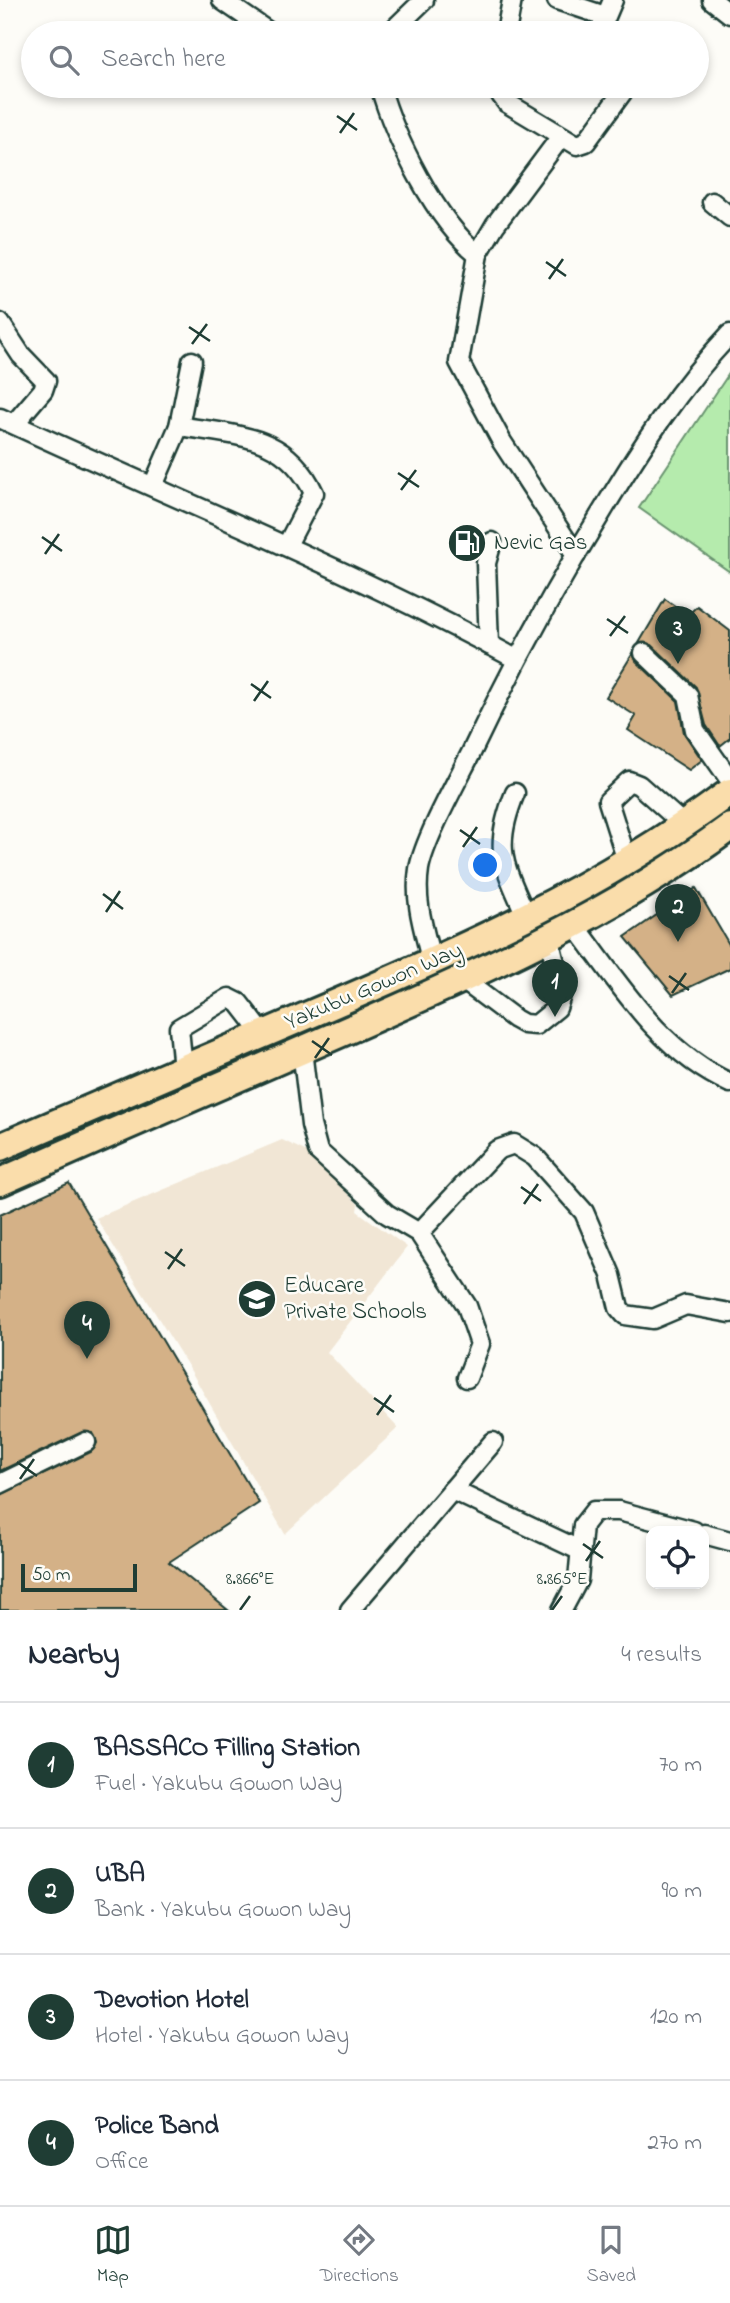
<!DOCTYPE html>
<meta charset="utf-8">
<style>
:root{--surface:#fff;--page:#f6f6f7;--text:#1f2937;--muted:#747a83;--line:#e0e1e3;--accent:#1f3d34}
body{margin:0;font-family:"Indie Flower",sans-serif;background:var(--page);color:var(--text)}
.controls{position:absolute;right:21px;bottom:21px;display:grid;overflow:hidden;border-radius:14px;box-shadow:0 4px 10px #0003}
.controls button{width:63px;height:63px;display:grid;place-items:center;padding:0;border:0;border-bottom:2px solid var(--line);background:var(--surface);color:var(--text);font:35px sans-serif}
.scale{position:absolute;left:21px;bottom:18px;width:116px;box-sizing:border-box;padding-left:7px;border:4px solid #1f3d34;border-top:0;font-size:19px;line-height:24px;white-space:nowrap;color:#1f3d34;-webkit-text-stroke:5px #fdfcf7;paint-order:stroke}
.you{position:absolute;left:486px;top:866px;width:24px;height:24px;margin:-18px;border:5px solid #fff;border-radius:50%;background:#1a73e8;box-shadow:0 0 0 10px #1a73e833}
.badge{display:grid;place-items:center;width:46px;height:46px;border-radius:50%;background:var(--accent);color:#fff;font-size:23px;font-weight:700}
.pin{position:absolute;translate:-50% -58px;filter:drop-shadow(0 2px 4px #0008)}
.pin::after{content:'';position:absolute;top:37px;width:24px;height:21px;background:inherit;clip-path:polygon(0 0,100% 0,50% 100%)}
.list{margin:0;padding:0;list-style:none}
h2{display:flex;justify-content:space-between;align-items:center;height:91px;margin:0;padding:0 28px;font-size:30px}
h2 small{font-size:23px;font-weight:400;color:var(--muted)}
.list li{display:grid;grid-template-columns:46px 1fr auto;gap:21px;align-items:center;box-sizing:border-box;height:126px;padding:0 28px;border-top:2px solid var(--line)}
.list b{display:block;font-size:26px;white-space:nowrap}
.list p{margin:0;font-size:23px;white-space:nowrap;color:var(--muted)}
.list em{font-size:23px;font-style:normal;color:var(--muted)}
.icon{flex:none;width:38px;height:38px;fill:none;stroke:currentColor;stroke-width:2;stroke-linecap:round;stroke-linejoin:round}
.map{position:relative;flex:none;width:730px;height:1610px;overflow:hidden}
.search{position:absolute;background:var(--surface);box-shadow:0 4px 10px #0003;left:21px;right:21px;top:21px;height:77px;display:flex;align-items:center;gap:18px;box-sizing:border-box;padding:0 24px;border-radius:38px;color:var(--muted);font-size:26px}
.sheet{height:595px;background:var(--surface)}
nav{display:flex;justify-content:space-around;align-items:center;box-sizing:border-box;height:98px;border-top:2px solid var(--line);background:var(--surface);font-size:19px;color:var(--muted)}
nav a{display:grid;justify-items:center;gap:4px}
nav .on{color:var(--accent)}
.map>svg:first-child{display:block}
.built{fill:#f1e6d5}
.green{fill:#b5ebad;stroke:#6a9470;stroke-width:2}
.building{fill:#d4b187;stroke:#1f3d34;stroke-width:2}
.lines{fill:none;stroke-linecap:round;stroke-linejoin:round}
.minor-casing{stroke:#1f3d34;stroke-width:23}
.highway-casing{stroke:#1f3d34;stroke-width:32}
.minor{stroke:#fdfcf7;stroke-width:18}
.highway{stroke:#faddab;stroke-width:26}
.ticks{fill:none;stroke:#1f3d34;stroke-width:2.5}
.labels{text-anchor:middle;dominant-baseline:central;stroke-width:5;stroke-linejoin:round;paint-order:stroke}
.poi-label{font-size:23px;fill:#1f3d34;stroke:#fdfcf7;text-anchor:start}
.street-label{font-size:23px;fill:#1f3d34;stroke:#fdfcf7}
.ticks-label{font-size:18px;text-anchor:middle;fill:#1f3d34;stroke:#fdfcf7;stroke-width:5;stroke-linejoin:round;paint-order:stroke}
</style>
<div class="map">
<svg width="730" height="1610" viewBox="0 0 730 1610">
<rect width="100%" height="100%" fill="#fdfcf7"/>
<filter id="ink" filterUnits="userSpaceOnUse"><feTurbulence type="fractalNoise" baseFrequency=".0143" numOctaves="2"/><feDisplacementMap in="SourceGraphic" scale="14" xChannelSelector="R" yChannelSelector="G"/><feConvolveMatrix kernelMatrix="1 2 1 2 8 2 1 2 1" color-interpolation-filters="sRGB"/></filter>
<g filter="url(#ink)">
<polygon class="built" points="282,1140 305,1151 358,1204 357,1211 407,1247 327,1352 398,1428 285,1534 188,1366 96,1218"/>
<polygon class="green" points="730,372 730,572 639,508"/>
<g class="building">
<polygon points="665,599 688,615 697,606 730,631 730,738 720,746 706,725 696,687 652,645 639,643"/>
<polygon points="633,653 636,661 678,701 684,733 702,760 689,770 628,730 636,716 606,697"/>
<polygon points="696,888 730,946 730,968 673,995 625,937"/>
<polygon points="69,1183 259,1503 169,1562 228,1610 0,1610 0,1495 91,1452 97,1443 93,1433 82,1432 0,1471 0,1215"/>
</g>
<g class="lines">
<g class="minor-casing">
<g id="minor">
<polyline points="222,0 270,33"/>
<polyline points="557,0 605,16"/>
<polyline points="712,0 730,14"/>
<polyline points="390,33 424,0"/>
<polyline points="506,33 512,0"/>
<polyline points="599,33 613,0"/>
<path d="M 380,86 C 394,136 436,222 478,254"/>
<polyline points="502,86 501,95 507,103 577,145 586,142 627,86"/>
<polyline points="560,138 495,225 478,254 459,362 502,442 576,555"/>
<polyline points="712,202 730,217"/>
<polyline points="0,323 21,355 46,381 43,390 14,424"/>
<path d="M 0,418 C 172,498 348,568 516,659"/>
<path d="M 179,426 C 236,436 286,433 314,493 L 287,545"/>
<polyline points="153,486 179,426 192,361"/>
<polyline points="489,645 486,563 492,542"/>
<polyline points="644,653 688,695 695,730 730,780"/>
<path d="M 515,793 C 492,850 504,864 527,918"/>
<polyline points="627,861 608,801 629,781 639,785 684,825"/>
<path d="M 574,924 C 619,983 660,1052 730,1083"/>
<path d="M 432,963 C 424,930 414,902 419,869 C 424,840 457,781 471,753 C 511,669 554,589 603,510 C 641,447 679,388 730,334"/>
<polyline points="463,980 515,1019 524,1024 536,1025 557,1008 562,992 549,938"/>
<polyline points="302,1050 311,1125 318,1151 387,1214 419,1233 467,1306 480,1344 467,1378"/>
<polyline points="183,1069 179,1028 229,998 239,1003 263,1034"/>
<polyline points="419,1233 497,1150 514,1144 535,1157 584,1212 611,1275 619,1308 625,1315 653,1319 686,1305 730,1313"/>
<polyline points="0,1484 86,1442"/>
<polyline points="452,1490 579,1550"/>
<polyline points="704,1534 730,1541"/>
<polyline points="350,1610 493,1442"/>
<polyline points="562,1610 578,1580 583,1525 594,1511 619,1511 694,1531"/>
</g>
</g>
<g class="highway-casing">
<g id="highway">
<path d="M 0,1147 C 102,1103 204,1060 306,1016 C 457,952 597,891 730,792"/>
<path d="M 0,1182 C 115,1131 231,1081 346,1031 C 479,973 613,914 730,827"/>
</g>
</g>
<use href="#minor" class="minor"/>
<use href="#highway" class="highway"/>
</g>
</g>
<path class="ticks" d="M 337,116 L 357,130M 340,133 L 354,113M 546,262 L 566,276M 549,279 L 563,259M 189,327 L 210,341M 192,344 L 207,324M 398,473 L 419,487M 401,490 L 416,470M 42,537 L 62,551M 45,554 L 59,534M 607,619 L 628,633M 610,636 L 625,616M 251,684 L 271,698M 254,701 L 268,681M 460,830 L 480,844M 463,847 L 477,827M 103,894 L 123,909M 106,912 L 120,891M 669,976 L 689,990M 672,993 L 686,973M 312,1041 L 332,1055M 315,1058 L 329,1038M 521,1187 L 541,1201M 524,1204 L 538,1184M 165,1252 L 185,1266M 168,1269 L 182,1249M 374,1398 L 394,1412M 377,1415 L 391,1395M 17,1462 L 37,1476M 20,1479 L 34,1459M 583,1544 L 603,1558M 586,1561 L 600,1541M 240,1610 L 250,1596M 552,1610 L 562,1596"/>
<defs>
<g id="fuel-disc" transform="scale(2.0125)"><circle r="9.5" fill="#1f3d34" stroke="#fdfcf7"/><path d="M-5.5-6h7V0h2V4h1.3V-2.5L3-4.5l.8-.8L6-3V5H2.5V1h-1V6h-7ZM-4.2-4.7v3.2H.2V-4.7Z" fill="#fff"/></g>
<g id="school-disc" transform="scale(2.0125)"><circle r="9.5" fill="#1f3d34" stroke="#fdfcf7"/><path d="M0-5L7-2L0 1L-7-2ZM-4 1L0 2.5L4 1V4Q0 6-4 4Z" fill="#fff"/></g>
</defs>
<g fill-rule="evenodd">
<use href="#fuel-disc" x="467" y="543"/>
<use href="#school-disc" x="257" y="1299"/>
</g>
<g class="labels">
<g class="poi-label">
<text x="494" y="543">Nevic Gas</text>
<text x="284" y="1286">Educare<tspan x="284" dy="26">Private Schools</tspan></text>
</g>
<g class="street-label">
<text transform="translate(374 987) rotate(-23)">Yakubu Gowon Way</text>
</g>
</g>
<g class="ticks-label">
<text x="250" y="1584">8.866°E</text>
<text x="562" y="1584">8.865°E</text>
</g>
</svg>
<div class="controls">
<button><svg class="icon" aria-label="locate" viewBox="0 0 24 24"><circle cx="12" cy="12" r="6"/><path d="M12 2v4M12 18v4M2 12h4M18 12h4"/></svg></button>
</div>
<div class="scale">50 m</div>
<div class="you"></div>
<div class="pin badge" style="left:555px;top:1017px">1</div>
<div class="pin badge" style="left:678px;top:942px">2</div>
<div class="pin badge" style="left:678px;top:664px">3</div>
<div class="pin badge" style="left:87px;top:1359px">4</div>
<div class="search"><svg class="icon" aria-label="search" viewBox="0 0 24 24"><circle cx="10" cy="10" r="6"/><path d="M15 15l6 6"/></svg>Search here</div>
</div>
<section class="sheet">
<h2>Nearby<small>4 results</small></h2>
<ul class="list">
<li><span class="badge">1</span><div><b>BASSACO Filling Station</b><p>Fuel · Yakubu Gowon Way</p></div><em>70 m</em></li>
<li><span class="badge">2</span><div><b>UBA</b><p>Bank · Yakubu Gowon Way</p></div><em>90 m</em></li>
<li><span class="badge">3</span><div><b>Devotion Hotel</b><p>Hotel · Yakubu Gowon Way</p></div><em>120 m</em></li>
<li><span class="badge">4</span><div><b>Police Band</b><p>Office</p></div><em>270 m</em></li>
</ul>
</section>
<nav>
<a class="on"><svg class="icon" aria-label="map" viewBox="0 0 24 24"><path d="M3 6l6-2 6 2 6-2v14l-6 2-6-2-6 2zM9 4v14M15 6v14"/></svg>Map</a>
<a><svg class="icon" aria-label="directions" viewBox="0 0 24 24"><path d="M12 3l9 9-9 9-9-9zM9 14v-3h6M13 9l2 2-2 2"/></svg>Directions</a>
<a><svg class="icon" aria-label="saved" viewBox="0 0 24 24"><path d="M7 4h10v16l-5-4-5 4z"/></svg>Saved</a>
</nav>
